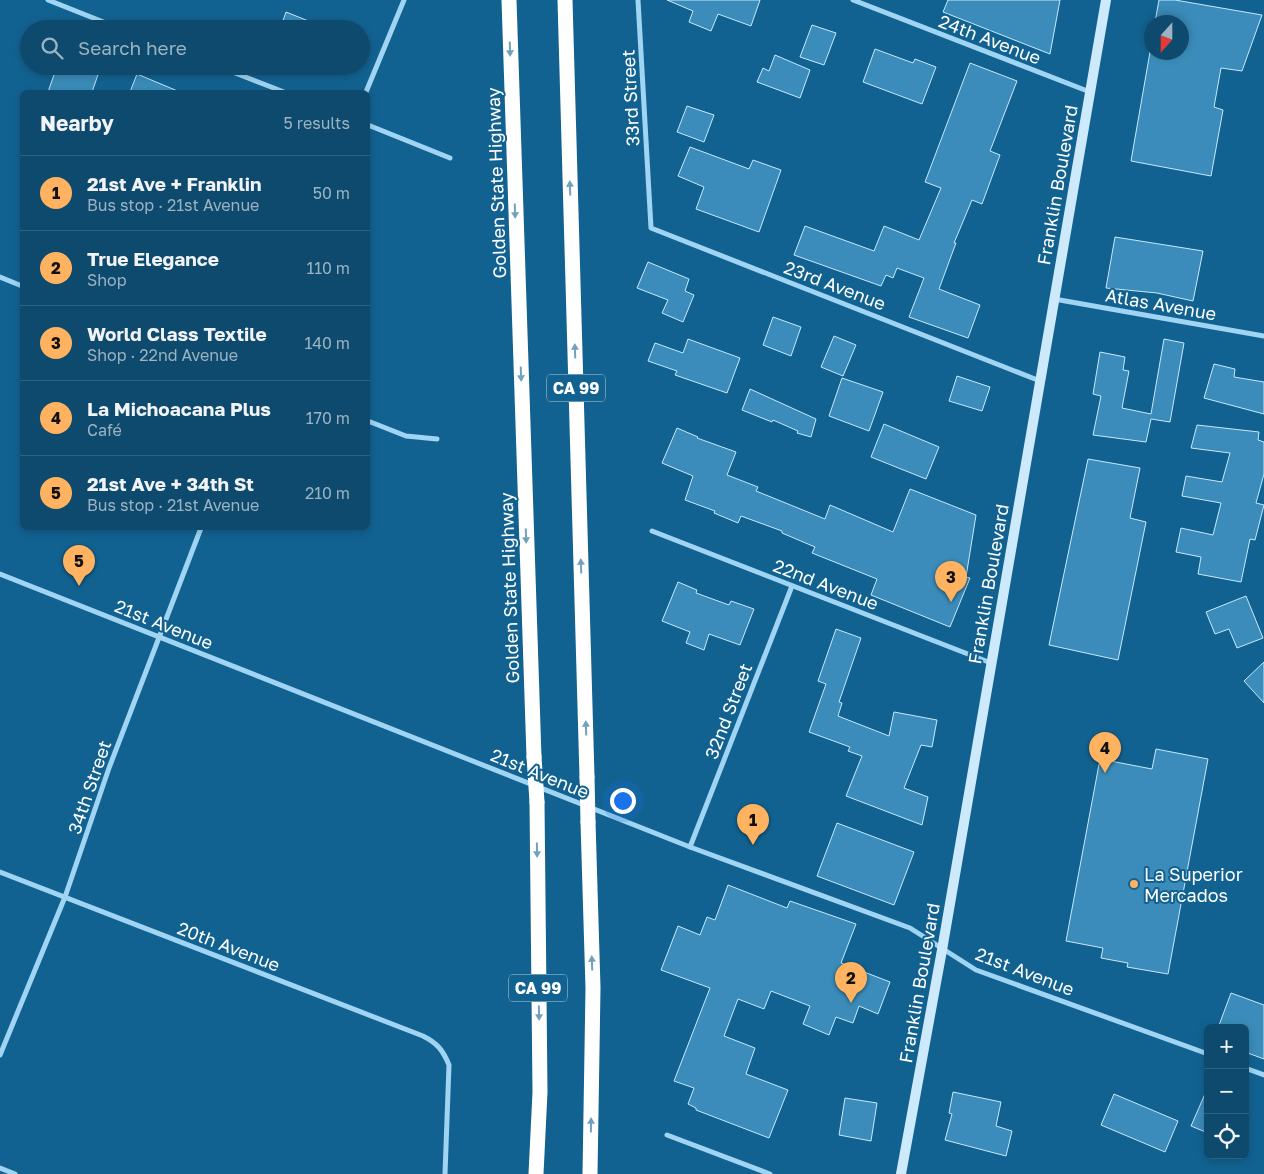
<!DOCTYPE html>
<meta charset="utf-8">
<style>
:root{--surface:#0e4a6d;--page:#175172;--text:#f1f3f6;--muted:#9bb3c2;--line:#2e6280;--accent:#ffb360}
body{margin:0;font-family:"Golos Text",sans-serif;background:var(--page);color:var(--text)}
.controls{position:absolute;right:15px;bottom:15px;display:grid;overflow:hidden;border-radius:8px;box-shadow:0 2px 8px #0003}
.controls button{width:45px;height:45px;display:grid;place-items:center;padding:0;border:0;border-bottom:1px solid var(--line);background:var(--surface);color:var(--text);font:25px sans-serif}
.compass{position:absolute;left:1144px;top:15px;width:45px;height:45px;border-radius:50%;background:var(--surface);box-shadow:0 2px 8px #0003;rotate:201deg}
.you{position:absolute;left:622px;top:800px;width:18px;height:18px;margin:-12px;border:4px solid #fff;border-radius:50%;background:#1a73e8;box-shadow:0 0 0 8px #1a73e833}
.badge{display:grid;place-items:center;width:32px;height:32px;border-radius:50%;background:var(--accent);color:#111;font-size:16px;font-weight:700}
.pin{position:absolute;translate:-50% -41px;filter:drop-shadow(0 1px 2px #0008)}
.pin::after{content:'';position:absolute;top:26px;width:18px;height:15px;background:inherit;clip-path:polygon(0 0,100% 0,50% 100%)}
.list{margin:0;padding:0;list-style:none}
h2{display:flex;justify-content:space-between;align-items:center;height:65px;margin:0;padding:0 20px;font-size:21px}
h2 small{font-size:16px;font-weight:400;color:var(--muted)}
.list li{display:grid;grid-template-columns:32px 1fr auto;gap:15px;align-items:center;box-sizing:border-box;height:75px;padding:0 20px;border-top:1px solid var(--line)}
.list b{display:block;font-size:19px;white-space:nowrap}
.list p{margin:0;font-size:16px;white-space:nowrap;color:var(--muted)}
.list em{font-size:16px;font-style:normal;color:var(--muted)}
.icon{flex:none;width:28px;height:28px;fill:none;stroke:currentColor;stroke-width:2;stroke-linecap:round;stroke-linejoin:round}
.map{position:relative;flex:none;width:1264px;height:1174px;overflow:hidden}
.search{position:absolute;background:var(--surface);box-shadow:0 2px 8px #0003;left:20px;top:20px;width:350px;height:55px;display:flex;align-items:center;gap:12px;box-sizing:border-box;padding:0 18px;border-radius:28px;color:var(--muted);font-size:19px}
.panel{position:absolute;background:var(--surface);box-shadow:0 2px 8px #0003;left:20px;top:90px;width:350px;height:440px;border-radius:8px}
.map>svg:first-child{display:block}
.building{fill:#3b8cba;stroke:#c6e9fd}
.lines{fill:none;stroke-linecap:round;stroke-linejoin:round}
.street{stroke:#9fd4f2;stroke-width:5}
.secondary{stroke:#cdeafc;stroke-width:10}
.highway{stroke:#fff;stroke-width:15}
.highway-bridge{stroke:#fff;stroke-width:15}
.oneway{fill:#71a1bd}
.poi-dot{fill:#ffb360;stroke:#126291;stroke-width:2}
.labels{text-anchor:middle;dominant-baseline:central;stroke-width:4;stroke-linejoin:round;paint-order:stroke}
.shield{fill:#126291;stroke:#b8d0de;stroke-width:1}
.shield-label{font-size:16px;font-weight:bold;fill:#fff}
.street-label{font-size:18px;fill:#fff;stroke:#126291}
.poi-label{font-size:18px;fill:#fff;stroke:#126291;text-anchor:start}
</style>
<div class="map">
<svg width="1264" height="1174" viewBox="0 0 1264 1174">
<rect width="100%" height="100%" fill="#126291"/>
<g class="building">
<polygon points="667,0 760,0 751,26 718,14 711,31 689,22 693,11"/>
<polygon points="948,0 1060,0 1050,54 943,12"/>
<polygon points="1159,0 1175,0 1262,15 1242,71 1221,68 1214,107 1223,110 1211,176 1131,161 1150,52 1182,52 1182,22 1155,22"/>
<polygon points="286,12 326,28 326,29 280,29"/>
<polygon points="812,25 836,33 824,65 800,57"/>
<polygon points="875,49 913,63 915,59 936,67 922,104 863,82"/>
<polygon points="775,55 810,70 800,98 757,82 763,68 769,71"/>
<polygon points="970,63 1017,81 990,151 1000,155 982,204 972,200 954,243 956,243 939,289 980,305 968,338 909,317 924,278 897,268 893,278 886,275 881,286 794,255 805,226 874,251 884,226 919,240 941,188 925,182"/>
<polygon points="57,66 101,66 92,92 48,92"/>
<polygon points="137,74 180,92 130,92"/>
<polygon points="687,106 714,115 704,142 677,132"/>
<polygon points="690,147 749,169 753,160 781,170 759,232 696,209 704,187 678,176"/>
<polygon points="1115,237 1203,251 1193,301 1157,293 1106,288"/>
<polygon points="648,262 689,279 685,291 694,295 683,322 662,313 668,300 637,288"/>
<polygon points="773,317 801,327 791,356 763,345"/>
<polygon points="834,336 856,345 843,376 821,367"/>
<polygon points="688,339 740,358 727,393 675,375 677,371 648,361 655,343 683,353"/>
<polygon points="1164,339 1184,343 1170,422 1151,419 1146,442 1093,435 1101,396 1093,394 1100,352 1125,357 1123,370 1129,371 1122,408 1151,414"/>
<polygon points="1214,364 1235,369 1234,377 1264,382 1264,414 1204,398"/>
<polygon points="957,376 990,387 982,411 949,401"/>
<polygon points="842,378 883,392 869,431 829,416"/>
<polygon points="750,389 816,419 811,437 797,433 798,431 773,420 772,422 742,410"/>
<polygon points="884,424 939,447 926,479 871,457"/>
<polygon points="1197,425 1259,432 1258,440 1264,442 1264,474 1256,503 1264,505 1255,540 1250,539 1241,582 1198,574 1201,557 1176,552 1181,528 1213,535 1221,503 1182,496 1186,476 1222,482 1230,453 1191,448"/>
<polygon points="677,428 698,437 697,438 736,452 727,475 758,487 756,491 825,519 830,505 893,532 910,489 976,515 966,577 970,578 950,627 871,595 877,579 812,553 815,547 782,533 782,531 741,516 738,523 714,513 715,511 685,500 693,476 662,463"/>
<polygon points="1088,459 1140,468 1130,518 1146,522 1118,660 1049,645"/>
<polygon points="678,582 697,590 696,593 729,605 731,601 754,609 740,645 709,634 704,650 686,643 690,632 662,621"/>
<polygon points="1246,596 1263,638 1237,648 1229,629 1215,634 1206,612"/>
<polygon points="836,629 861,638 839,702 842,703 838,716 889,736 894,712 937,720 932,747 921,745 904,788 928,797 922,825 846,796 862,756 848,751 850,747 809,732 826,684 818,681"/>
<polygon points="1264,662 1264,703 1244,681"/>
<polygon points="1156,749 1208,759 1168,974 1127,967 1128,963 1101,958 1103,948 1066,941 1100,759 1152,769"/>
<polygon points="837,823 914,852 894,905 817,876"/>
<polygon points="728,885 787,908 790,901 856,924 841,963 890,982 878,1014 859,1006 853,1023 836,1017 829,1035 803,1024 810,1006 771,991 764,1009 738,999 724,1036 755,1048 746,1074 788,1090 769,1138 696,1110 696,1108 688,1104 694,1088 674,1081 710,988 661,970 678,926 700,935 707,917 715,920"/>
<polygon points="1231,993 1264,1005 1264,1059 1245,1052 1245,1028 1218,1028"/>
<polygon points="1208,1087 1208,1133 1191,1126"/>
<polygon points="953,1092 1001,1102 996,1126 1012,1131 1006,1156 945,1140 952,1114 949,1113"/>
<polygon points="1114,1094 1178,1121 1165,1152 1101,1125"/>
<polygon points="845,1098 877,1103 871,1141 839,1135"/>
</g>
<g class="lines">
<g class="street">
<polyline points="48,0 121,29"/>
<polyline points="638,0 651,228 1040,381"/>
<polyline points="853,0 1090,92"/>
<polyline points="217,66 284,92"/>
<polyline points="366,92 404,0"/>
<polyline points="368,125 450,158"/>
<polyline points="0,277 22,286"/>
<polyline points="1054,299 1264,336"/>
<polyline points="368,421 406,436 437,439"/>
<polyline points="652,531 991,663"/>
<polyline points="0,574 690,847 910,928 976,970 1208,1054"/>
<polyline points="690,847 792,586"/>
<path d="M 0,872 L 423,1036 C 437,1043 443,1050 449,1065 L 445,1174"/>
<polyline points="0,1055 65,897 109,768 201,528"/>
<polyline points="1245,1068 1264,1075"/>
<polyline points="667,1135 770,1174"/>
<polyline points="0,1168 15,1174"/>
</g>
<polyline class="secondary" points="901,1174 942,950 1106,0"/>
<g class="highway">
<polyline points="509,0 534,757"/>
<polyline points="565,0 587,777"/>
<polyline points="588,822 593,988 590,1174"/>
<polyline points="536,1174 540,1092 537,802"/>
</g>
<g class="highway-bridge">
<polyline points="534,757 537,802"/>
<polyline points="587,777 588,822"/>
</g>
</g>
<defs><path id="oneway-solid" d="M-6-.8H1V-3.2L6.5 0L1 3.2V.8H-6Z" transform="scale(1.25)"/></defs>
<g class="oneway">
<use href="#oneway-solid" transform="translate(510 49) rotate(88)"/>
<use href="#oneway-solid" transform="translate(570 188) rotate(-92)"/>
<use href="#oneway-solid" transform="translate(515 211) rotate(88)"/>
<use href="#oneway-solid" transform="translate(575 351) rotate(-92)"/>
<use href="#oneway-solid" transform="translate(521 374) rotate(88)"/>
<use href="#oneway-solid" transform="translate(526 536) rotate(88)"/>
<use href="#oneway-solid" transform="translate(581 566) rotate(-92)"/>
<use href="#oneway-solid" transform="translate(586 728) rotate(-92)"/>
<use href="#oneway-solid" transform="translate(537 850) rotate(89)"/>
<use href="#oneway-solid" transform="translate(592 963) rotate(-92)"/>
<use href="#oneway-solid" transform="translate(539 1013) rotate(89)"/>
<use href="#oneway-solid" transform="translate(591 1125) rotate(-89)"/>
</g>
<circle class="poi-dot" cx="1134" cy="884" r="5"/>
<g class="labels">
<g class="shield">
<rect x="547" y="374.5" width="58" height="27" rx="4"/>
<rect x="509" y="974.5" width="58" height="27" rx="4"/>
</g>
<g class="shield-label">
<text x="576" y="388">CA 99</text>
<text x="538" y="988">CA 99</text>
</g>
<g class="street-label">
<text transform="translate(990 39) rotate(21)">24th Avenue</text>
<text transform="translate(630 98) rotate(-93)">33rd Street</text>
<text transform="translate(496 183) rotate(-92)">Golden State Highway</text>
<text transform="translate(1057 185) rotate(-80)">Franklin Boulevard</text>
<text transform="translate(835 285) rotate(21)">23rd Avenue</text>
<text transform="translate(1161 304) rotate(10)">Atlas Avenue</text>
<text transform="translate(826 584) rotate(21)">22nd Avenue</text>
<text transform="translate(988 584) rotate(-80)">Franklin Boulevard</text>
<text transform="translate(509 588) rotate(-92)">Golden State Highway</text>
<text transform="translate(164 624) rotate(22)">21st Avenue</text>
<text transform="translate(728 711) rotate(-69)">32nd Street</text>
<text transform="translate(540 773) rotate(22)">21st Avenue</text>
<text transform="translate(89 787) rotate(-71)">34th Street</text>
<text transform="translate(229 946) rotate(21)">20th Avenue</text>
<text transform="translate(1025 971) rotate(21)">21st Avenue</text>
<text transform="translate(919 983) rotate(-80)">Franklin Boulevard</text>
</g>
<g class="poi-label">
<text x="1144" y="874">La Superior<tspan x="1144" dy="21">Mercados</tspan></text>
</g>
</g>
</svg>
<div class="controls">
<button>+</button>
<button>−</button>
<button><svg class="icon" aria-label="locate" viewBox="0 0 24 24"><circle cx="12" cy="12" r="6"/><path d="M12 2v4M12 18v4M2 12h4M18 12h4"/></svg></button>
</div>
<svg class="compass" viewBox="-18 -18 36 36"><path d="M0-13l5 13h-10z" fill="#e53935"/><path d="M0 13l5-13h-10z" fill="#9bb3c2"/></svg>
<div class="you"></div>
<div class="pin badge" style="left:753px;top:845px">1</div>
<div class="pin badge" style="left:851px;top:1003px">2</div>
<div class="pin badge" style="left:951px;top:602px">3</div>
<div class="pin badge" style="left:1105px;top:773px">4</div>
<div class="pin badge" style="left:79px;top:586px">5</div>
<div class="search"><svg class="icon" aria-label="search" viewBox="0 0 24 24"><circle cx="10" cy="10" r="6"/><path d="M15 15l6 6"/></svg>Search here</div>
<section class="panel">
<h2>Nearby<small>5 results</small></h2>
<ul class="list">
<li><span class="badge">1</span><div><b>21st Ave + Franklin</b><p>Bus stop · 21st Avenue</p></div><em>50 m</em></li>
<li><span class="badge">2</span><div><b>True Elegance</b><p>Shop</p></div><em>110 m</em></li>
<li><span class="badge">3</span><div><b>World Class Textile</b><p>Shop · 22nd Avenue</p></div><em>140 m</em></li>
<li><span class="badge">4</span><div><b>La Michoacana Plus</b><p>Café</p></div><em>170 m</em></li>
<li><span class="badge">5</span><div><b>21st Ave + 34th St</b><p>Bus stop · 21st Avenue</p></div><em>210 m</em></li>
</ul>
</section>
</div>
